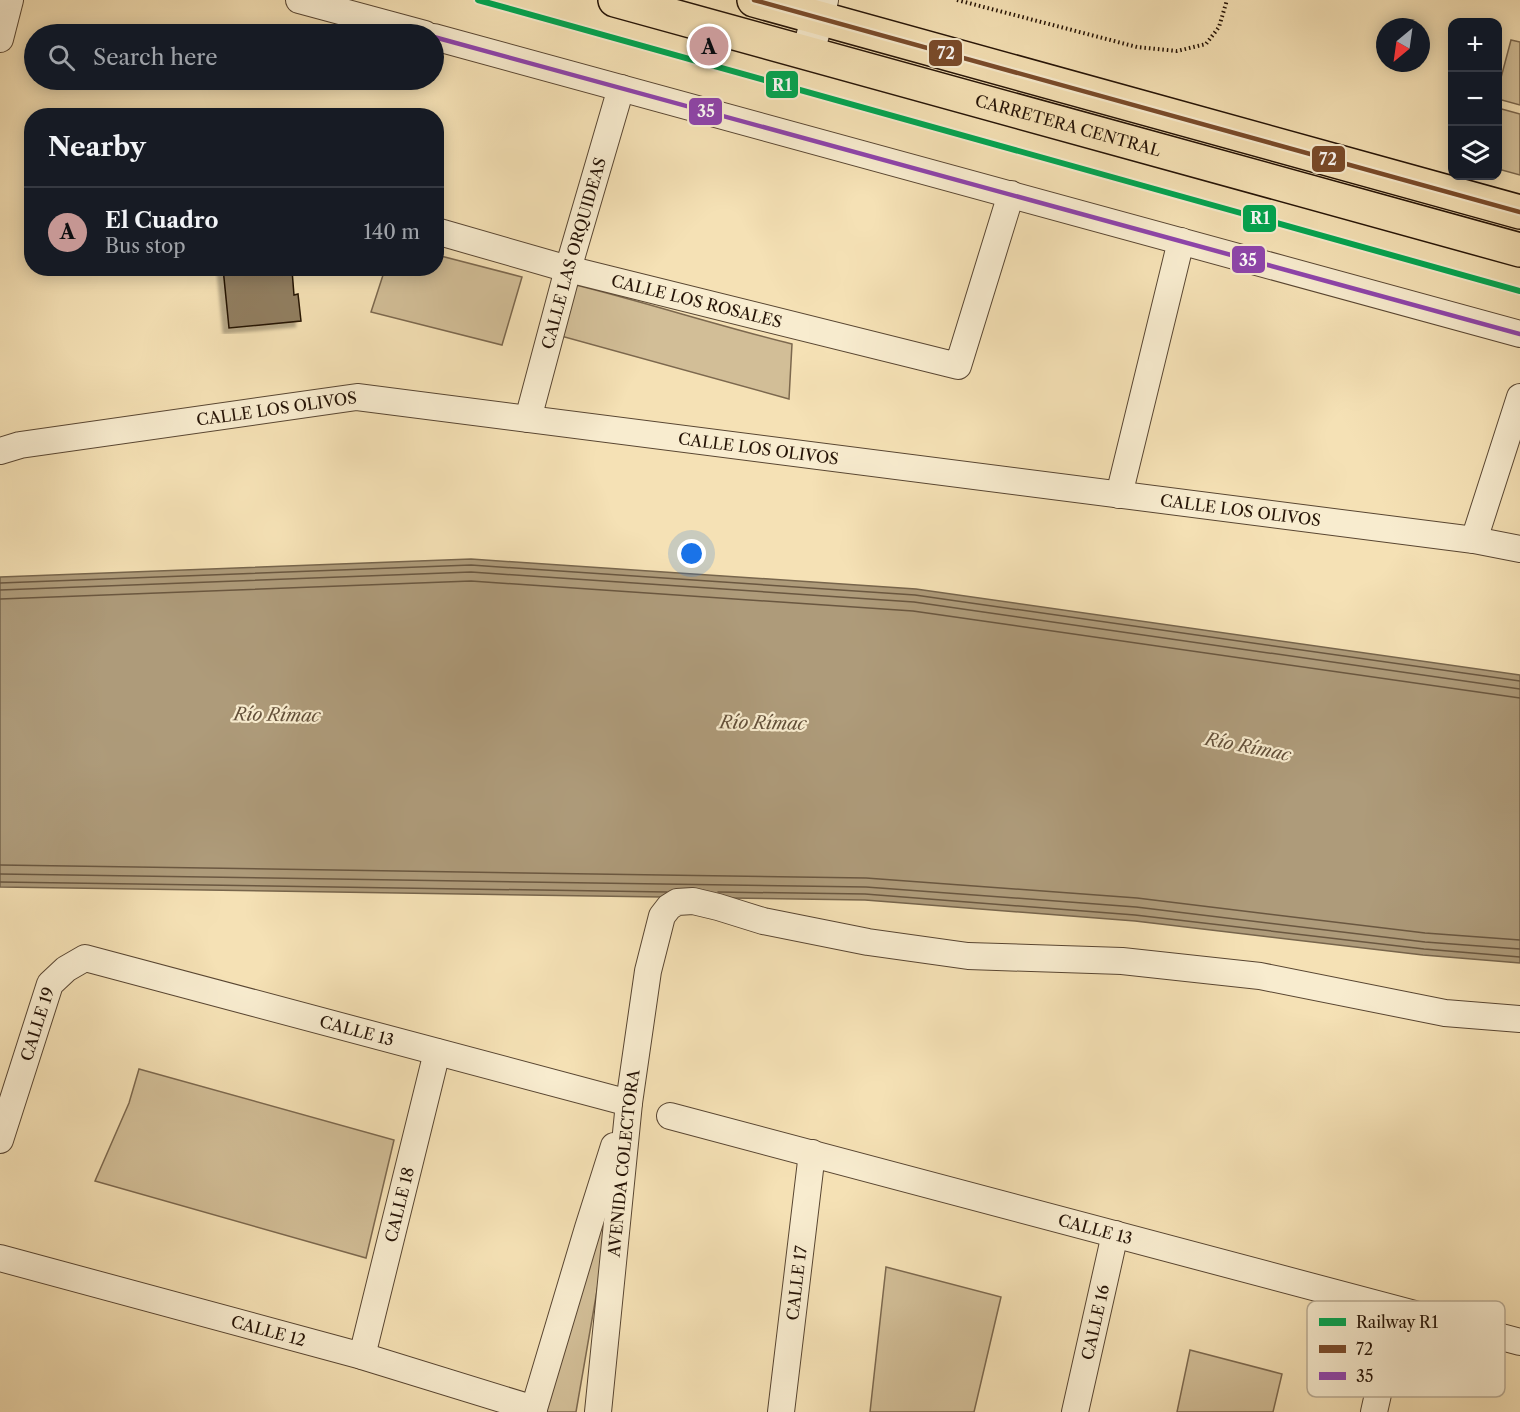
<!DOCTYPE html>
<meta charset="utf-8">
<style>
:root{--surface:#171b24;--page:#20242c;--text:#f1f3f6;--muted:#9ea1a6;--line:#363941;--accent:#c59692}
body{margin:0;font-family:"Libre Caslon Text",serif;background:var(--page);color:var(--text)}
.controls{position:absolute;right:18px;top:18px;display:grid;overflow:hidden;border-radius:12px;box-shadow:0 3px 15px #0003}
.controls button{width:54px;height:54px;display:grid;place-items:center;padding:0;border:0;border-bottom:2px solid var(--line);background:var(--surface);color:var(--text);font:30px sans-serif}
.compass{position:absolute;left:1376px;top:18px;width:54px;height:54px;border-radius:50%;background:var(--surface);box-shadow:0 3px 15px #0003;rotate:209deg}
.you{position:absolute;left:692px;top:554px;width:21px;height:21px;margin:-15px;border:4px solid #fff;border-radius:50%;background:#1a73e8;box-shadow:0 0 0 9px #1a73e833}
.badge{display:grid;place-items:center;width:39px;height:39px;border-radius:50%;background:var(--accent);color:#111;font-size:20px;font-weight:700}
.pin{position:absolute;translate:-50% -50%;border:3px solid #fff;box-shadow:0 2px 6px #0006}
.list{margin:0;padding:0;list-style:none}
h2{display:flex;justify-content:space-between;align-items:center;height:78px;margin:0;padding:0 24px;font-size:26px}
h2 small{font-size:20px;font-weight:400;color:var(--muted)}
.list li{display:grid;grid-template-columns:39px 1fr auto;gap:18px;align-items:center;box-sizing:border-box;height:90px;padding:0 24px;border-top:2px solid var(--line)}
.list b{display:block;font-size:22px;white-space:nowrap}
.list p{margin:0;font-size:20px;white-space:nowrap;color:var(--muted)}
.list em{font-size:20px;font-style:normal;color:var(--muted)}
.icon{flex:none;width:33px;height:33px;fill:none;stroke:currentColor;stroke-width:2;stroke-linecap:round;stroke-linejoin:round}
.map{position:relative;flex:none;width:1520px;height:1412px;overflow:hidden}
.search{position:absolute;background:var(--surface);box-shadow:0 3px 15px #0003;left:24px;top:24px;width:420px;height:66px;display:flex;align-items:center;gap:15px;box-sizing:border-box;padding:0 21px;border-radius:33px;color:var(--muted);font-size:22px}
.panel{position:absolute;background:var(--surface);box-shadow:0 3px 15px #0003;left:24px;top:108px;width:420px;height:168px;border-radius:24px}
.map>svg:first-child{display:block}
.green{fill:#d2be97;stroke:#7c684e;stroke-width:1.5}
.water{fill:#ae9b7a;stroke:#77654c;stroke-width:1.5}
.lines{fill:none;stroke-linecap:round;stroke-linejoin:round}
.shore{stroke:#6a5740;stroke-width:1.5}
.building{fill:#917e61;stroke:#251306;stroke-width:1.5;filter:url(#shadow)}
.minor-casing{stroke:#594632;stroke-width:28}
.tertiary-casing{stroke:#594632;stroke-width:34}
.trunk-casing{stroke:#251306;stroke-width:36}
.path{stroke:#251306;stroke-width:4;stroke-dasharray:1.5 3;stroke-linecap:butt}
.minor{stroke:#f8eccf;stroke-width:26}
.tertiary{stroke:#f8eccf;stroke-width:32}
.trunk{stroke:#f5e1b5;stroke-width:33}
.bus-1-casing{stroke:#f8eccf;stroke-width:9}
.bus-2-casing{stroke:#f8eccf;stroke-width:9}
.bus-1{stroke:#7a4b2a;stroke-width:4.5}
.bus-2{stroke:#8e44ad;stroke-width:4.5}
.rail-1-casing{stroke:#f8eccf;stroke-width:10}
.rail-1{stroke:#00a651;stroke-width:6}
.labels{text-anchor:middle;dominant-baseline:central;stroke-width:4.5;stroke-linejoin:round;paint-order:stroke}
.street-label{font-size:16px;fill:#251306;stroke:#f8eccf}
.water-label{font-size:18px;font-style:italic;fill:#63503a;stroke:#f8eccf}
.key{fill:#f8eccf;stroke:#b9ab93;stroke-width:1.5}
.key-label{font-size:16px;fill:#251306}
.line-badge{stroke:#f8eccf;stroke-width:2}
.badge-label{font-size:16px;text-anchor:middle;font-weight:bold;fill:#fff}
</style>
<div class="map">
<svg width="1520" height="1412" viewBox="0 0 1520 1412">
<defs>
<filter id="shadow"><feDropShadow dx="-5.5" dy="5.5" stdDeviation="1.5" flood-color="#0004"/></filter>
</defs>
<rect width="100%" height="100%" fill="#f5e1b5"/>
<filter id="stains"><feTurbulence type="fractalNoise" baseFrequency=".00333" numOctaves="4"/><feColorMatrix values="0 0 0 0 .2 0 0 0 0 .09 0 0 0 0 .02 0 0 0 .5 -.17"/></filter>
<radialGradient id="worn" r=".72"><stop offset=".6" stop-color="#630" stop-opacity="0"/><stop offset="1" stop-color="#630" stop-opacity=".3"/></radialGradient>
<g class="green">
<polygon points="1511,40 1520,42 1520,105 1498,99 1498,89"/>
<polygon points="1498,108 1520,114 1520,175 1498,169"/>
<polygon points="437,255 522,277 502,345 371,312 385,269 436,268"/>
<path d="M 576,285 C 648,303 719,326 792,344 L 789,399 L 561,336 Z"/>
<polygon points="139,1069 394,1140 366,1258 95,1181 129,1103"/>
<polygon points="604,1198 608,1227 576,1412 536,1412"/>
<polygon points="886,1267 1001,1297 974,1412 870,1412"/>
<polygon points="1190,1350 1282,1374 1273,1412 1177,1412"/>
</g>
<polygon class="water" points="471,559 916,589 1520,675 1520,963 1423,955 1135,921 865,900 0,887 0,577"/>
<g class="lines">
<g class="shore">
<polyline points="0,583 471,565 915,595 1520,681"/>
<polyline points="0,590 471,572 914,602 1520,689"/>
<polyline points="0,599 471,581 913,611 1520,698"/>
<polyline points="0,865 866,878 1137,898 1425,933 1520,940"/>
<polyline points="0,874 866,887 1136,907 1425,942 1520,949"/>
<polyline points="0,882 667,892"/>
<polyline points="718,892 865,894 1135,915 1424,949 1520,957"/>
</g>
</g>
<polygon class="building" points="223,268 252,268 252,272 292,270 294,295 298,294 301,321 229,328"/>
<g class="lines">
<g class="minor-casing">
<g id="minor">
<polyline points="299,0 425,34"/>
<polyline points="434,37 1520,334"/>
<polyline points="0,39 10,0"/>
<path id="s1" d="M 436,231 L 568,269 L 958,366 L 1011,194"/>
<path id="s2" d="M 528,419 L 568,269 L 621,88"/>
<path id="s3" d="M 0,451 L 20,445 L 357,397 L 1474,540 L 1520,549"/>
<polyline points="1119,495 1181,241"/>
<polyline points="1474,540 1520,397"/>
<path id="s4" d="M 670,1116 L 1520,1342"/>
<path id="s5" d="M 0,1140 L 50,984 L 66,969 L 85,958 L 629,1103"/>
<path id="s6" d="M 0,1258 L 362,1356 L 534,1409"/>
<path id="s7" d="M 362,1356 L 437,1052"/>
<polyline points="533,1412 588,1228 614,1146"/>
<path id="s8" d="M 598,1412 L 629,1103 L 648,971 L 662,916 L 669,907 L 677,902 L 693,901 L 718,907 L 763,921 L 868,942 L 968,956 L 1122,961 L 1260,976 L 1445,1013 L 1520,1019"/>
<path id="s9" d="M 781,1412 L 812,1153"/>
<path id="s10" d="M 1075,1412 L 1115,1234"/>
<polyline points="1374,1412 1397,1310"/>
</g>
</g>
<g class="tertiary-casing">
<polyline id="tertiary" points="808,53 822,0"/>
</g>
<g class="trunk-casing">
<g id="trunk">
<path id="s11" d="M 615,0 L 1520,250"/>
<polyline points="754,0 1520,212"/>
</g>
</g>
<polyline class="path" points="957,0 1137,47 1177,51 1206,44 1219,27 1227,0"/>
<use href="#minor" class="minor"/>
<use href="#tertiary" class="tertiary"/>
<use href="#trunk" class="trunk"/>
<g class="bus-1-casing">
<polyline id="bus-1" points="754,0 1520,212"/>
</g>
<g class="bus-2-casing">
<polyline id="bus-2" points="434,37 1520,334"/>
</g>
<use href="#bus-1" class="bus-1"/>
<use href="#bus-2" class="bus-2"/>
<g class="rail-1-casing">
<polyline id="rail-1" points="478,0 1520,291"/>
</g>
<use href="#rail-1" class="rail-1"/>
</g>
<g class="labels">
<g class="street-label">
<text stroke="none"><textPath href="#s11" startOffset="470">CARRETERA CENTRAL</textPath></text>
<text stroke="none"><textPath href="#s2" startOffset="172">CALLE LAS ORQUIDEAS</textPath></text>
<text stroke="none"><textPath href="#s1" startOffset="270">CALLE LOS ROSALES</textPath></text>
<text stroke="none"><textPath href="#s3" startOffset="280">CALLE LOS OLIVOS</textPath></text>
<text stroke="none"><textPath href="#s3" startOffset="766">CALLE LOS OLIVOS</textPath></text>
<text stroke="none"><textPath href="#s3" startOffset="1252">CALLE LOS OLIVOS</textPath></text>
<text stroke="none"><textPath href="#s5" startOffset="122">CALLE 19</textPath></text>
<text stroke="none"><textPath href="#s5" startOffset="489">CALLE 13</textPath></text>
<text stroke="none"><textPath href="#s8" startOffset="250">AVENIDA COLECTORA</textPath></text>
<text stroke="none"><textPath href="#s7" startOffset="156">CALLE 18</textPath></text>
<text stroke="none"><textPath href="#s4" startOffset="440">CALLE 13</textPath></text>
<text stroke="none"><textPath href="#s9" startOffset="130">CALLE 17</textPath></text>
<text stroke="none"><textPath href="#s10" startOffset="92">CALLE 16</textPath></text>
<text stroke="none"><textPath href="#s6" startOffset="278">CALLE 12</textPath></text>
</g>
<g class="water-label">
<text transform="translate(277 715) rotate(1)">Río Rímac</text>
<text transform="translate(763 723) rotate(1)">Río Rímac</text>
<text transform="translate(1248 747) rotate(11)">Río Rímac</text>
</g>
</g>
<rect x="1307" y="1301" width="198" height="96" rx="9" class="key"/>
<rect x="1319" y="1318" width="27" height="8" fill="#00a651"/>
<rect x="1319" y="1345" width="27" height="8" fill="#7a4b2a"/>
<rect x="1319" y="1372" width="27" height="8" fill="#8e44ad"/>
<g class="key-label">
<text x="1356" y="1328">Railway R1</text>
<text x="1356" y="1355">72</text>
<text x="1356" y="1382">35</text>
</g>
<g class="line-badge">
<rect x="928" y="39" width="35" height="28" rx="6" fill="#7a4b2a"/>
<rect x="765" y="70" width="34" height="29" rx="6" fill="#00a651"/>
<rect x="688" y="97" width="35" height="29" rx="6" fill="#8e44ad"/>
<rect x="1311" y="145" width="35" height="28" rx="6" fill="#7a4b2a"/>
<rect x="1242" y="204" width="35" height="29" rx="6" fill="#00a651"/>
<rect x="1231" y="245" width="35" height="29" rx="6" fill="#8e44ad"/>
</g>
<g class="badge-label">
<text x="946" y="59">72</text>
<text x="782" y="91">R1</text>
<text x="706" y="117">35</text>
<text x="1328" y="165">72</text>
<text x="1260" y="224">R1</text>
<text x="1248" y="266">35</text>
</g>
<rect width="100%" height="100%" filter="url(#stains)"/>
<rect width="100%" height="100%" fill="url(#worn)"/>
</svg>
<div class="controls">
<button>+</button>
<button>−</button>
<button><svg class="icon" aria-label="layers" viewBox="0 0 24 24"><path d="M12 4l9 5-9 5-9-5zM3 14l9 5 9-5"/></svg></button>
</div>
<svg class="compass" viewBox="-18 -18 36 36"><path d="M0-13l5 13h-10z" fill="#e53935"/><path d="M0 13l5-13h-10z" fill="#9ea1a6"/></svg>
<div class="you"></div>
<div class="pin badge" style="left:709px;top:46px">A</div>
<div class="search"><svg class="icon" aria-label="search" viewBox="0 0 24 24"><circle cx="10" cy="10" r="6"/><path d="M15 15l6 6"/></svg>Search here</div>
<section class="panel">
<h2>Nearby<small></small></h2>
<ul class="list">
<li><span class="badge">A</span><div><b>El Cuadro</b><p>Bus stop</p></div><em>140 m</em></li>
</ul>
</section>
</div>
